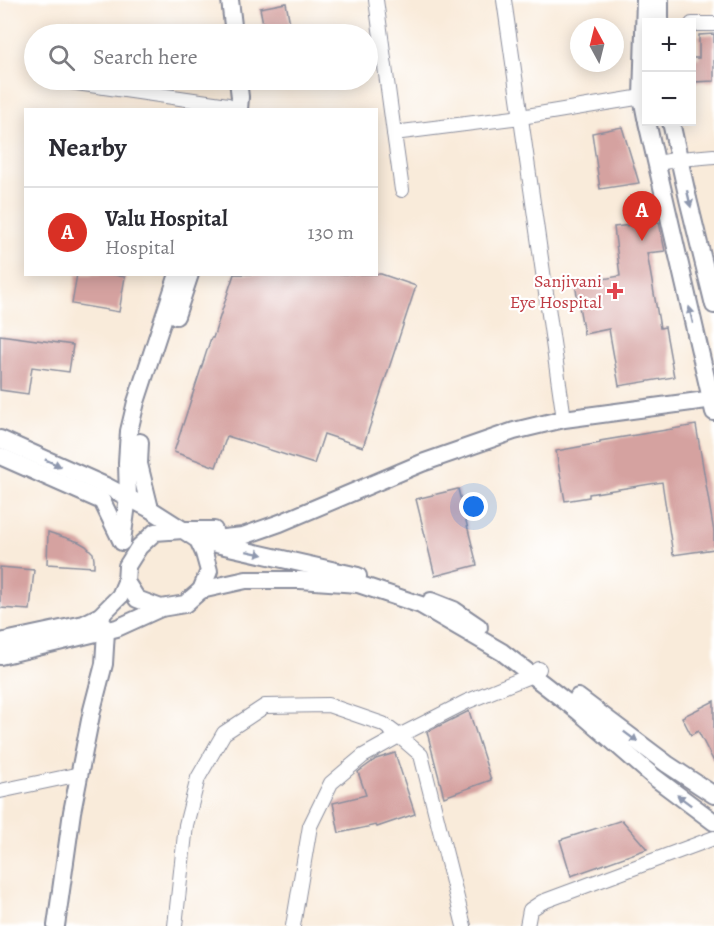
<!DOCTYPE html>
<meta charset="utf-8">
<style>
:root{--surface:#fff;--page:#f7f7f7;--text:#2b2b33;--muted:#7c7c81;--line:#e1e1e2;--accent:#d93025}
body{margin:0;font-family:Alegreya,serif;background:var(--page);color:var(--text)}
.controls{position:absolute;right:18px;top:18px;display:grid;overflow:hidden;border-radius:0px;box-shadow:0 3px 15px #0003}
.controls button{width:54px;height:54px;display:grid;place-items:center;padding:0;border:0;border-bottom:2px solid var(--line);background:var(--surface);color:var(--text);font:30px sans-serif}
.compass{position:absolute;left:570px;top:18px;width:54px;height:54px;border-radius:50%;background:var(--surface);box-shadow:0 3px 15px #0003;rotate:353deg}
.you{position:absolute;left:474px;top:507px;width:21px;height:21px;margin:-15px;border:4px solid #fff;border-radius:50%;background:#1a73e8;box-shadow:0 0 0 9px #1a73e833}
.badge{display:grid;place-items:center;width:39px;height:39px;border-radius:50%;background:var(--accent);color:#fff;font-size:20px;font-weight:700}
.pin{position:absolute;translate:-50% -50px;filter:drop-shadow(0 2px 3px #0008)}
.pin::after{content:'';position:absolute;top:32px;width:21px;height:18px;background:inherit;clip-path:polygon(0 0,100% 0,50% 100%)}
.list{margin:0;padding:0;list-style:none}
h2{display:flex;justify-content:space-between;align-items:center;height:78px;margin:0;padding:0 24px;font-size:26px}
h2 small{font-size:20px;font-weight:400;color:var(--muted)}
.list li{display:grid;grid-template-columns:39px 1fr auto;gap:18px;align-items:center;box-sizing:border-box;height:90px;padding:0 24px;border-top:2px solid var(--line)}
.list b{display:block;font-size:22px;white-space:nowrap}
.list p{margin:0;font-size:20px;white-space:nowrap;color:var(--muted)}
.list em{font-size:20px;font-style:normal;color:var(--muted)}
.icon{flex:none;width:33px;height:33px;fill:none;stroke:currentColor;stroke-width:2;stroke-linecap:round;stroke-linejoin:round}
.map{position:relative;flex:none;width:714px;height:926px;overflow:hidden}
.search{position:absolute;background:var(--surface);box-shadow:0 3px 15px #0003;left:24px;top:24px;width:354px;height:66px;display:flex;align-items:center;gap:15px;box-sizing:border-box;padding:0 21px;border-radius:33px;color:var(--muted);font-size:22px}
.panel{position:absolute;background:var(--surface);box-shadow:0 3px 15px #0003;left:24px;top:108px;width:354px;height:168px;border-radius:0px}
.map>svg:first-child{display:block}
.building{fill:#d5a2a0}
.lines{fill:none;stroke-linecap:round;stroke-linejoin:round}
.minor-casing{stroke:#8a8d9c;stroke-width:16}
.tertiary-casing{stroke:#8a8d9c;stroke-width:20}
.minor{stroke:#fff;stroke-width:14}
.tertiary{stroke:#fff;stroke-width:16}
.oneway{fill:#8d97ae}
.health-dot{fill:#e0444e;stroke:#fff;stroke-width:2}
.labels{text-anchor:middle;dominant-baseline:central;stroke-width:4.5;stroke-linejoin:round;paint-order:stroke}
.health-label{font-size:18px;fill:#be3a42;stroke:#fff;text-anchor:end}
</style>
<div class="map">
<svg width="714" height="926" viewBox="0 0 714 926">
<rect width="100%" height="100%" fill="#fff"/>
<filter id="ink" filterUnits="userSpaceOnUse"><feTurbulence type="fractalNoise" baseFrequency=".0167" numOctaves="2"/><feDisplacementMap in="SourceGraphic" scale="12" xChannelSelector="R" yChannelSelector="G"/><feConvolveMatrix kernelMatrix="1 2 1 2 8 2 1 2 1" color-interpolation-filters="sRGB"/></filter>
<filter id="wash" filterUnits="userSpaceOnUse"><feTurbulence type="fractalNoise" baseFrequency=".008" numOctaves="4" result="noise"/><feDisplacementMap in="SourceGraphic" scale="24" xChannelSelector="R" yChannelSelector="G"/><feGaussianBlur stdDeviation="1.35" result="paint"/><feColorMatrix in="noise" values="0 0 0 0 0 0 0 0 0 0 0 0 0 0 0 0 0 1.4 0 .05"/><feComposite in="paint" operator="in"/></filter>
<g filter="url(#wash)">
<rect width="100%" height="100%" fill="#f9ebda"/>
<g id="blocks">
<g class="building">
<polygon points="286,3 292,34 265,34 260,8"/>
<polygon points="714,34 714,81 693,82 692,58 699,58 699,35"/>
<polygon points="622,127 639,183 600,189 592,133"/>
<polygon points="659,222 665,251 647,253 660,328 665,327 674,377 619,386 609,329 584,334 575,284 620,276 614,227"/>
<polygon points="77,274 109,274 125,277 119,312 72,304"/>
<polygon points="234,274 381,274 416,286 363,447 324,434 314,464 227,436 216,467 174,452 211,338 213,338"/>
<polygon points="0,335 73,345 69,372 32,367 28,394 0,390"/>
<polygon points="696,425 714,532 714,549 673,555 662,482 589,494 589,497 565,501 556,451 600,443 600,441"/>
<polygon points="458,489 477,565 435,576 416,499"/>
<polygon points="48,532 79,542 86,546 93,553 94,560 94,567 47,564"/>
<polygon points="0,567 34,570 30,610 0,608"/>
<polygon points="714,701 714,762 698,731 691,735 682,717"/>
<polygon points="469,711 491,780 444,797 427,732"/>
<polygon points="395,753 415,814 377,827 376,825 339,833 333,803 366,795 358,772 376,759"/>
<polygon points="622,820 647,849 571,876 560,840"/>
</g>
</g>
</g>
<g filter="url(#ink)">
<use href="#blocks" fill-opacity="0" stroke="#8a8d9c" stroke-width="1.5"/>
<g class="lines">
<g class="minor-casing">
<g id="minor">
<polyline points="376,0 394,133 521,117 642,97"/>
<polyline points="504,0 564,419"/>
<polyline points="692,24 714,24"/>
<polyline points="56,80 228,105"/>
<polyline points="394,133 402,190"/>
<polyline points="658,163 680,159 714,156"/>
<polyline points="0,791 80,774"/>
<polyline points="175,926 186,825 198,778 224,733 265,706 328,705 383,724 399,736 421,755 464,926"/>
<polyline points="293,926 310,826 331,783 363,756 399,736 466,702 532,675 539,669"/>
<polyline points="527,926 530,910 542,902 714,838"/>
</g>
</g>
<g class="tertiary-casing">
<g id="tertiary">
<polyline points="230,0 234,34"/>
<polyline points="645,0 642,97 646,118"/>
<polyline points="660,22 660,0"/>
<polyline points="238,80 240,97 239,110"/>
<polyline points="647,122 714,412"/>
<polyline points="671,122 688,199 714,305"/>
<polyline points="176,316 190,274"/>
<polyline points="0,439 108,487 150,509 183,530 214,530"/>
<polyline points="140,442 139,464 150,509"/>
<polyline points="0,456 102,501 122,542"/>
<polygon points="183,530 198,540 204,553 209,571 201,590 185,604 161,608 137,599 126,582 127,566 139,547 155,532"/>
<polyline points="214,539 243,536 280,523 422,463 514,431 564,419 714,399"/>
<polyline points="198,540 358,576"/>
<polyline points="122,541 128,497 127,463 129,431 136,402 178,274"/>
<polyline points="201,590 246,580 300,580 358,584 421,605 502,652 578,711 654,777 714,822"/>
<polyline points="431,601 454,610 479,627"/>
<polyline points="0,642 84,624 100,616 120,596 126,582"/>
<polyline points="0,656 117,628 161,608"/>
<polyline points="578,697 667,764 714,795"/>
<polyline points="56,926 72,812 92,710 104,664 106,631 100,616"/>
</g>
</g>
<use href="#minor" class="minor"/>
<use href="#tertiary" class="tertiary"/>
</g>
<defs><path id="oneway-solid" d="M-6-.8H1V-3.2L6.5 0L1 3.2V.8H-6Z" transform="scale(1.5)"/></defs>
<g class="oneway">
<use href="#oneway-solid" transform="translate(689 199) rotate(77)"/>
<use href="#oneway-solid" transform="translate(691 315) rotate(-103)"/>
<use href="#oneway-solid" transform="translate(53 463) rotate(24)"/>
<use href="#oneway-solid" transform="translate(255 553) rotate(12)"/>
<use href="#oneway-solid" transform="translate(631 737) rotate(37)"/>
<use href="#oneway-solid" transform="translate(684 800) rotate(-143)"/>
</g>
</g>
<path class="health-dot" d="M612 282h6v6h6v6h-6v6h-6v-6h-6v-6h6z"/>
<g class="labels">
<g class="health-label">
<text x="602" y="281">Sanjivani<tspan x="602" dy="21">Eye Hospital</tspan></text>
</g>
</g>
</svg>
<div class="controls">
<button>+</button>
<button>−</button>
</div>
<svg class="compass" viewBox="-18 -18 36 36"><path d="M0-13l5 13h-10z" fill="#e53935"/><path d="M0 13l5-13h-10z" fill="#7c7c81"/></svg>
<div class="you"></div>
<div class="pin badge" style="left:642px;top:241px">A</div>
<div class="search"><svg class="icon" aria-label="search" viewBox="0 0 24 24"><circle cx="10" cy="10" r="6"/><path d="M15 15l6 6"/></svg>Search here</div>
<section class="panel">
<h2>Nearby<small></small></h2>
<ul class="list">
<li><span class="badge">A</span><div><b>Valu Hospital</b><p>Hospital</p></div><em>130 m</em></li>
</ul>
</section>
</div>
